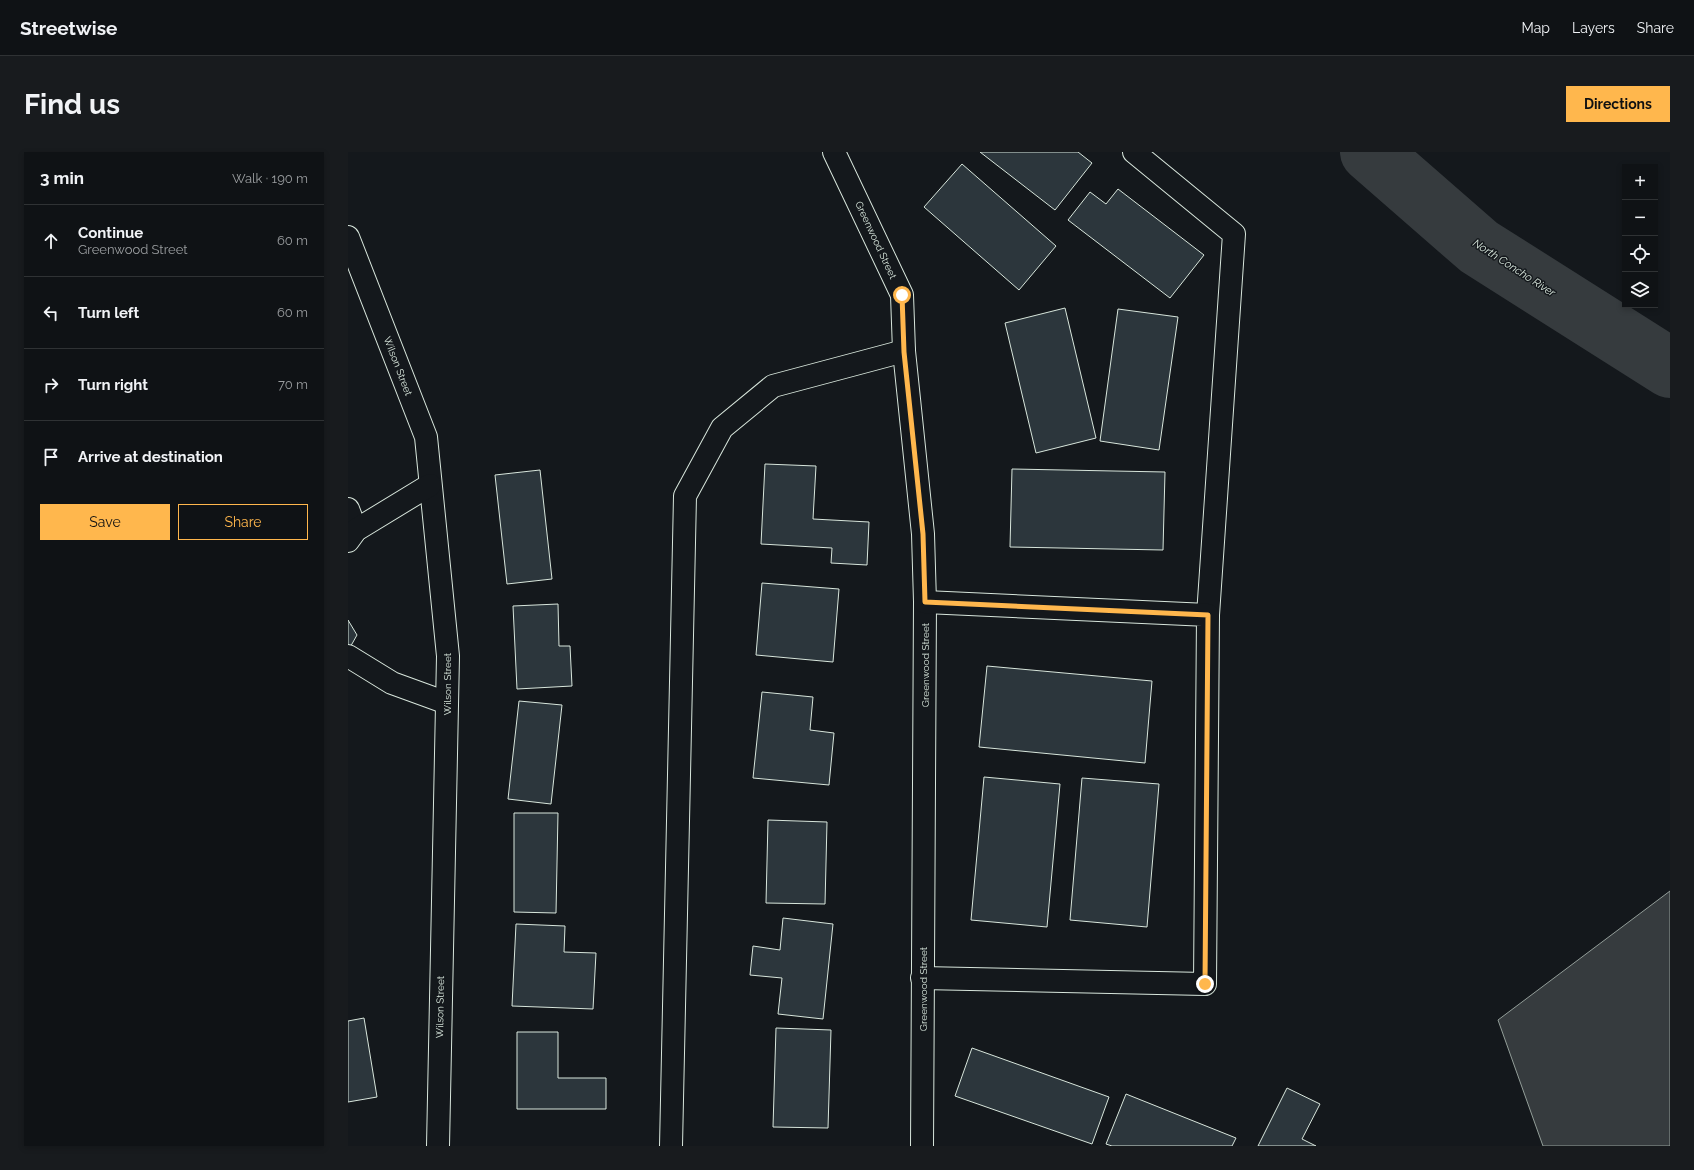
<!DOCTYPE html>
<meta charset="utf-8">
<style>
:root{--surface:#0f1215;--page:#181b1e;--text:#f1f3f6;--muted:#9b9ea0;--line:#2f3234;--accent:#ffb74d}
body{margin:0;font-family:Raleway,sans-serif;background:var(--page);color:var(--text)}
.controls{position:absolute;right:12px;top:12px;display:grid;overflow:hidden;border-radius:0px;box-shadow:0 2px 6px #0003}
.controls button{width:36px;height:36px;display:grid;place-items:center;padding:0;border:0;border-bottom:1px solid var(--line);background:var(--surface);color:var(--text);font:20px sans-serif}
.stop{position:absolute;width:12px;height:12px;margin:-9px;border:3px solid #ffb74d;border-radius:50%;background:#fff}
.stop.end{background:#ffb74d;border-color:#fff;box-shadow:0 1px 4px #0008}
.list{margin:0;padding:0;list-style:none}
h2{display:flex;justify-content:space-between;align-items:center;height:52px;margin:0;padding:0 16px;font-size:17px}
h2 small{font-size:13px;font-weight:400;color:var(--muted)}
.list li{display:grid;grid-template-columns:26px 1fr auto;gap:12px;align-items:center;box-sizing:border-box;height:72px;padding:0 16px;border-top:1px solid var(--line)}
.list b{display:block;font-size:15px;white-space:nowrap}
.list p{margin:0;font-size:13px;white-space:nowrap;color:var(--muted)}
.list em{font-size:13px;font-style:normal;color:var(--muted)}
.actions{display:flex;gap:8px;padding:12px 16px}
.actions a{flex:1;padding:9px 0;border:1px solid var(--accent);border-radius:0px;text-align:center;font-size:14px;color:var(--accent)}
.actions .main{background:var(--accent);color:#111}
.icon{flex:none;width:22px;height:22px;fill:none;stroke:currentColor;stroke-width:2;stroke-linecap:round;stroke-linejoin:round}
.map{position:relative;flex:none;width:1322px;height:994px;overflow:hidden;border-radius:0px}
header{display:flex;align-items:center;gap:24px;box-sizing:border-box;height:56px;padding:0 20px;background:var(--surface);border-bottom:1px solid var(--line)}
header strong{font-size:19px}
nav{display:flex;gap:22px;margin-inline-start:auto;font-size:14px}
.intro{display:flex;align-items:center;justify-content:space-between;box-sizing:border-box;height:96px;padding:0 24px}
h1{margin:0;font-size:28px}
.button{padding:10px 18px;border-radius:0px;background:var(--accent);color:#111;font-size:14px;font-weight:700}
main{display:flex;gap:24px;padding:0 24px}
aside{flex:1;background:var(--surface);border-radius:0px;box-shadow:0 2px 6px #0003}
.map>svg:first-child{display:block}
.water{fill:#363b3e;stroke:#939e99}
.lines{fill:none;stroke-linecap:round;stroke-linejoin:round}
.river{stroke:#363b3e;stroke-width:60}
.building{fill:#2c363c;stroke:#d8e6dc}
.minor-casing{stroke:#d8e6dc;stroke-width:24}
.minor{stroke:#14181c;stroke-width:22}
.route{stroke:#ffb74d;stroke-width:5}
.labels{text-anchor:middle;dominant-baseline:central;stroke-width:3;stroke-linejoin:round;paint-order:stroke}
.street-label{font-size:10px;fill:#d8e6dc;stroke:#14181c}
.water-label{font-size:11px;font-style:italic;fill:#d8e6dc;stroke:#14181c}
</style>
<header>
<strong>Streetwise</strong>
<nav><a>Map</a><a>Layers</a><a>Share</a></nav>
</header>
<div class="intro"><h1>Find us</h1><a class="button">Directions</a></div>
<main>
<aside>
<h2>3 min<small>Walk · 190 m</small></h2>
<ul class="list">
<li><svg class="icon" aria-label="ahead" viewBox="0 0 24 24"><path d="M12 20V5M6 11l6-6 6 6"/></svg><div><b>Continue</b><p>Greenwood Street</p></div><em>60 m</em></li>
<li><svg class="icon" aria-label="left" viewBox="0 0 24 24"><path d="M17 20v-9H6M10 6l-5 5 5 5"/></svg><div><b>Turn left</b></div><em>60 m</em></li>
<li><svg class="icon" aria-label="right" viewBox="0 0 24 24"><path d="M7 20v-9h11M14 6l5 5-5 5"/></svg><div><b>Turn right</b></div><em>70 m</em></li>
<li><svg class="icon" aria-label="arrive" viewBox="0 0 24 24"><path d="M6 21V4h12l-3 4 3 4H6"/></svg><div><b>Arrive at destination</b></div></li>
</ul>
<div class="actions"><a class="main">Save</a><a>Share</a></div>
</aside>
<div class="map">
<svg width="1322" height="994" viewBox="0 0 1322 994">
<rect width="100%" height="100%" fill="#14181c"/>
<polygon class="water" points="1322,739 1322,994 1195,994 1150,868"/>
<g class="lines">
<polyline class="river" points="1022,0 1131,95 1322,216"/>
</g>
<g class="building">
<polygon points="632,0 730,0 744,11 707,58"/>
<polygon points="614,12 708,94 671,138 576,55"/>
<polygon points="770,37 856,103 822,146 720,68 742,40 758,52"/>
<polygon points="717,156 748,286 688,301 657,171"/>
<polygon points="770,157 830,165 811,298 752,289"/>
<polygon points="417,312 468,314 465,367 521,370 519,413 483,411 484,396 413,392"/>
<polygon points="664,317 817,320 815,398 662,395"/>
<polygon points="192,318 204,427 159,432 147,323"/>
<polygon points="414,431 491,437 485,510 408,503"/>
<polygon points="210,452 211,494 222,494 224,534 169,537 165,454"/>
<polygon points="0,468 9,483 0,499"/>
<polygon points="639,514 804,529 797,611 631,595"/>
<polygon points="414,540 465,545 462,578 486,581 481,633 405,626"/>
<polygon points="171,549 214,553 203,652 160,647"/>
<polygon points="636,625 712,632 699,775 623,768"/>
<polygon points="734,626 811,632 799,775 722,768"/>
<polygon points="166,661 210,661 208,761 166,760"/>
<polygon points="420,668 479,670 477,752 418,751"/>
<polygon points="435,766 485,772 475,867 430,862 434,826 402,823 405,794 432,798"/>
<polygon points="168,772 217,774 216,800 248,801 245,857 164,854"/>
<polygon points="16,866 29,945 0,950 0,869"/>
<polygon points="428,876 483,878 480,976 425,975"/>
<polygon points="169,880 210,880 210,926 258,926 258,957 169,957"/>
<polygon points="624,896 761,945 744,992 607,944"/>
<polygon points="939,936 972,952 954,987 968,994 910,994"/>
<polygon points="778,942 888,986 884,994 764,994 758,992"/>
</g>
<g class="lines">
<g class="minor-casing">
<g id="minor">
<polyline points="486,0 554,143 556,199 575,382 577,450 574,994"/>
<polyline points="786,0 886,82 860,463"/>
<polyline points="0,85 78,285 100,504 90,994"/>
<polyline points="0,357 8,378"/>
<polyline points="0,389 8,378 82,333"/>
<polyline points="0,504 44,531 99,551"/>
<polyline points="574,826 857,832 860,463 577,450"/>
<polyline points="323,994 337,344 374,276 425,234 556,199"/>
</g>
</g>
<use href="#minor" class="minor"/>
</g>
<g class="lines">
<polyline class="route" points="554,143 556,200 575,382 577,450 860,463 857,832"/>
</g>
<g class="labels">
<g class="street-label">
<text transform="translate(528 88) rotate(65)">Greenwood Street</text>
<text transform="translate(50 214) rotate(69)">Wilson Street</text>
<text transform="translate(577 513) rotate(-90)">Greenwood Street</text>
<text transform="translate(99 532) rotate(-90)">Wilson Street</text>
<text transform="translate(575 837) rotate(-90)">Greenwood Street</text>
<text transform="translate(92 855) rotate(-89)">Wilson Street</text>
</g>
<g class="water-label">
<text transform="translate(1166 116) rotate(33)">North Concho River</text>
</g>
</g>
</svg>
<div class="controls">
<button>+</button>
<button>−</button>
<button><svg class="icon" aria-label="locate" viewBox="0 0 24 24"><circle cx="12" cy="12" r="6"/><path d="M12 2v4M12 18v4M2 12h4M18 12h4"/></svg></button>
<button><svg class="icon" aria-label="layers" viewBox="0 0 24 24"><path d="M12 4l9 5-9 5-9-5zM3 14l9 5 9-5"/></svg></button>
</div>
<div class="stop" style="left:554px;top:143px"></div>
<div class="stop end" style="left:857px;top:832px"></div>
</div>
</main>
